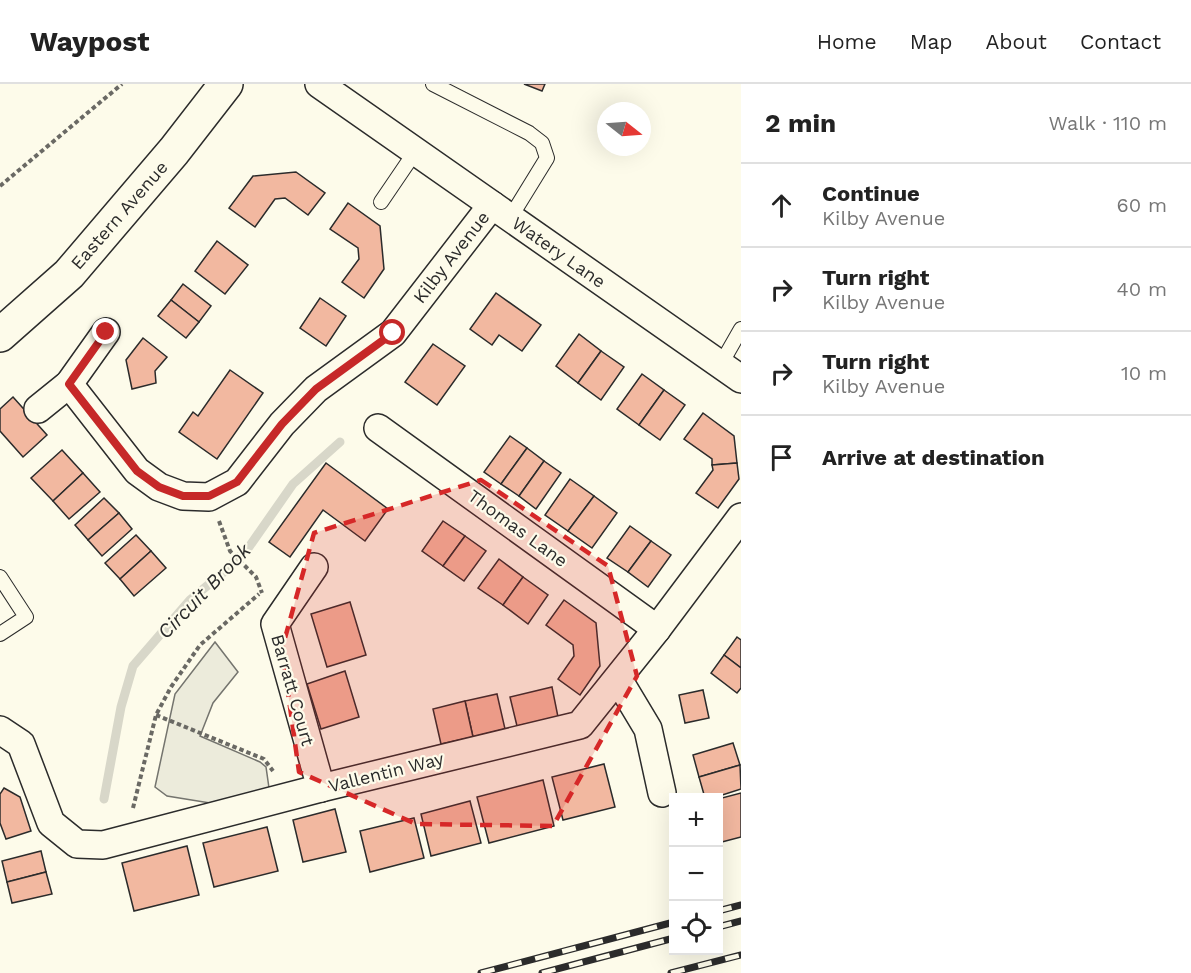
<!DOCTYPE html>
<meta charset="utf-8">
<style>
:root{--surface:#fff;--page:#f6f6f6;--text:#222;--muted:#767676;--line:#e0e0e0}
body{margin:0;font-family:"Work Sans",sans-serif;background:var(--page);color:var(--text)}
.controls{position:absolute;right:18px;bottom:18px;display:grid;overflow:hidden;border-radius:0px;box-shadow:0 6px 24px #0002}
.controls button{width:54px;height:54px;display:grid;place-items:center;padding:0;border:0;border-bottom:2px solid var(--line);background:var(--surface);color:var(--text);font:30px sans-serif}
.compass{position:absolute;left:597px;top:18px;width:54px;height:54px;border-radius:50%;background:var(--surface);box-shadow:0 6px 24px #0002;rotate:107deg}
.stop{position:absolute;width:18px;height:18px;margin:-14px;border:4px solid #c62828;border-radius:50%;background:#fff}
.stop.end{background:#c62828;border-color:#fff;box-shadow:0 2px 6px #0008}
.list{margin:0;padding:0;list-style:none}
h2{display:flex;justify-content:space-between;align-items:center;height:78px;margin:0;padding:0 24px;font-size:26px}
h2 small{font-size:20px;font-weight:400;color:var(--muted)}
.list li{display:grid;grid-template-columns:39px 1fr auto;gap:18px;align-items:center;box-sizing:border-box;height:84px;padding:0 24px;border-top:2px solid var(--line)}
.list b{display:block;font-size:22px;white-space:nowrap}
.list p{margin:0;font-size:20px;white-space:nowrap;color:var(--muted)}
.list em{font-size:20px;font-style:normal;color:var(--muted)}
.icon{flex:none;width:33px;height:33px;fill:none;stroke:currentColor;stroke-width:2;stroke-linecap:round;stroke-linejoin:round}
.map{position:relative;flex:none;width:741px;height:889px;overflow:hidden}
header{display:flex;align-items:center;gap:36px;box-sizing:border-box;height:84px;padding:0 30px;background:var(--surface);border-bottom:2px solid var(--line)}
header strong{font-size:28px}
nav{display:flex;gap:33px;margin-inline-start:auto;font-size:21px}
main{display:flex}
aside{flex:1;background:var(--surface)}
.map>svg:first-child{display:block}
.green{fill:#ecebdb;stroke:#74746e;stroke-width:1.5}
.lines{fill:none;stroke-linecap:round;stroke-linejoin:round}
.stream{stroke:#d8d7c9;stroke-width:9}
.building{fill:#f2b8a0;stroke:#2b2b2b;stroke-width:1.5}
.service-casing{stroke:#2b2b2b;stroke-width:16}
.minor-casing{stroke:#2b2b2b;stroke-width:30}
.trunk-casing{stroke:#2b2b2b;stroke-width:36}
.path{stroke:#6a6964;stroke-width:4;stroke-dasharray:4.5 3;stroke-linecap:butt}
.service{stroke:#fdfbea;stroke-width:14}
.minor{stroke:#fdfbea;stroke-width:27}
.trunk{stroke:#fdfbea;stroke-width:33}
.rail-casing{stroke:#2b2b2b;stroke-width:7}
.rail{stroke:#fdfbea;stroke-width:4.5;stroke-dasharray:14;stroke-linecap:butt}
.route{stroke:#c62828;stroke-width:8}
.marked{fill:#d62828;fill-opacity:0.2;stroke:#d62828;stroke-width:4.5;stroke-dasharray:12 8;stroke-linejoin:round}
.labels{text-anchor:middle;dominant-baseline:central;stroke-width:4.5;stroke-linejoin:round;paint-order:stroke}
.street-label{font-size:18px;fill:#2b2b2b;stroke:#fdfbea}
.water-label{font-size:20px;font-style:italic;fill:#2b2b2b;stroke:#fdfbea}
</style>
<header>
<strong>Waypost</strong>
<nav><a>Home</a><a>Map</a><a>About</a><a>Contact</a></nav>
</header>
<main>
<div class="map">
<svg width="741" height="889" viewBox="0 0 741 889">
<rect width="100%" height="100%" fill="#fdfbea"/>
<polygon class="green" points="215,558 238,588 213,619 200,652 260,678 266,683 269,704 210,719 167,712 155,703 175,610"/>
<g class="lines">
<polyline class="stream" points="104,715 121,623 133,582 190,516 225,487 249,463 293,400 340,358"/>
</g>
<g class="building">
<polygon points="524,0 545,0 542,7"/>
<polygon points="296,88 325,109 308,131 285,114 275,115 255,143 229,124 253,92"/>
<polygon points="348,119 380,142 384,185 364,214 342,198 359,175 358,164 330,145"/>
<polygon points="217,157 248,181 225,210 195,187"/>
<polygon points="183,200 211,222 199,238 171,216"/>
<polygon points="496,209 541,241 522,267 499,251 492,261 470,245"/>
<polygon points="320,214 346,232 326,262 300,244"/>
<polygon points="171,216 199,238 186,254 158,232"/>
<polygon points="579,250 601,267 578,299 556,282"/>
<polygon points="143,254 167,273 155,287 156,299 132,305 126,276"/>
<polygon points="433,260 465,282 437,321 405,298"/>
<polygon points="601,267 624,283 601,316 578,299"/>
<polygon points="230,286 263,309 217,375 179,348 193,328 198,332"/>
<polygon points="642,290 664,306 639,341 617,325"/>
<polygon points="664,306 685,321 660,356 639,341"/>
<polygon points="13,313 47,351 23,373 0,347 0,325"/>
<polygon points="703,329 734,352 737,379 712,381 712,375 684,355"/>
<polygon points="510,352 527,364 501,400 484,388"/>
<polygon points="527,364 544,377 519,412 501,400"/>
<polygon points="62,366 83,389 53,417 31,394"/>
<polygon points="544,377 561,389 536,425 519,412"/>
<polygon points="326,379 388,425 365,457 323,426 290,473 269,458"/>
<polygon points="737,379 739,395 718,424 696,409 713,386 712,381"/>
<polygon points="83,389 100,408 69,435 53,417"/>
<polygon points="570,395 594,412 568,447 545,431"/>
<polygon points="594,412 617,429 592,464 568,447"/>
<polygon points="104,414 119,429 88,456 75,441"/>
<polygon points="119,429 132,445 102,472 88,456"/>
<polygon points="443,437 465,452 443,482 422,467"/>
<polygon points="630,442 651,457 628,488 607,474"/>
<polygon points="136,451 151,467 120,495 105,479"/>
<polygon points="465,452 486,467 464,497 443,482"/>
<polygon points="651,457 671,471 648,503 628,488"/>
<polygon points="151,467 166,484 134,512 120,495"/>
<polygon points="499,475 523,493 503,521 478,504"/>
<polygon points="523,493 548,511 528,540 503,521"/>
<polygon points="564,516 596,539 600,582 580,611 558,595 574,572 573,561 546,541"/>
<polygon points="350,518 366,571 327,583 311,530"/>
<polygon points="737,553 741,556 741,584 724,571"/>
<polygon points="724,571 741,584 741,604 737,609 711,589"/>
<polygon points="345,587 359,633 321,645 307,600"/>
<polygon points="552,603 558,633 517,642 510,613"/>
<polygon points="703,606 709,634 685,639 679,611"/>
<polygon points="497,610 505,645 473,653 465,617"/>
<polygon points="465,617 473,653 441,660 433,625"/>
<polygon points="733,659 740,681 699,693 693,671"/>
<polygon points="604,680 615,723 563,736 552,693"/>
<polygon points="740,681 741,705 713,714 705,714 699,693"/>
<polygon points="543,696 554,742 489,759 477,713"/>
<polygon points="4,704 20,713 31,747 6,755 0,739 0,710"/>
<polygon points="741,709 741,753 718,759 718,715"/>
<polygon points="470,717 481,759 431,772 421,730"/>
<polygon points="335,725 346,768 303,778 293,736"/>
<polygon points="414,734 424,774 370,788 360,747"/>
<polygon points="267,743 278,787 214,803 203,759"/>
<polygon points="187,762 199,811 134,827 122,779"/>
<polygon points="41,767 46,788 7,798 2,777"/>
<polygon points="46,788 52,810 12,819 7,798"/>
</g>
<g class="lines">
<g class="service-casing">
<g id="service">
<polyline points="433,0 529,49 542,59 547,74 510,134"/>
<polyline points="381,118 415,68"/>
<polyline points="721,280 741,245"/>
<polyline points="0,493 26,533 0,550"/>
</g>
</g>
<g class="minor-casing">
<g id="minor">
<polyline points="319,0 741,295"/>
<polyline points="69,300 137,387 159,403 183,412 209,413 237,398 282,340 316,305 393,249 492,121"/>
<polyline points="38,325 69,300 106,248"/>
<polyline points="378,344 657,545"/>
<polyline points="314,483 275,540 321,704"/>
<polyline points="618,595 648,645 662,709"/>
<polyline points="0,646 21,660 51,739 77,760 103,761 321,704 580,641 657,545 741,433"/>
</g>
</g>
<g class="trunk-casing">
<polyline id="trunk" points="0,251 69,190 174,67 226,0"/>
</g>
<g class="path">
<polyline points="0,102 122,0"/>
<polyline points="219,437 230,467 256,493 262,509"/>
<polyline points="156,631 264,675 273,687"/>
<polyline points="133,724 156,631 171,603 200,561 259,510"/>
</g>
<use href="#service" class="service"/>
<use href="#minor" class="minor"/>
<use href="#trunk" class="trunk"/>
<g class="rail-casing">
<g id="rail">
<polyline points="718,827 741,821"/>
<polyline points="718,843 741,837"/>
<polyline points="481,889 674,838"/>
<polyline points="542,889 674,854"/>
<polyline points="671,889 741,871"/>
</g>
</g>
<use href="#rail" class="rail"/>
</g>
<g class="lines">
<polyline class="route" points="106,248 69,300 137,387 159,403 183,412 209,412 237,398 282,340 316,305 393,249"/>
</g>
<path class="marked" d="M 481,396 L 608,482 L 637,592 L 553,742 L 416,740 L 299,688 L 282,565 L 314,449 Z"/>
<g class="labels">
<g class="street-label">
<text transform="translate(119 131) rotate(-49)">Eastern Avenue</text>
<text transform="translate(559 168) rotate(35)">Watery Lane</text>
<text transform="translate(451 173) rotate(-52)">Kilby Avenue</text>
<text transform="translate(518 444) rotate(36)">Thomas Lane</text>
<text transform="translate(293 606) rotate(74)">Barratt Court</text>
<text transform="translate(386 688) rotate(-14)">Vallentin Way</text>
</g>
<g class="water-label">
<text transform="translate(204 507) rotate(-46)">Circuit Brook</text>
</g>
</g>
</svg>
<div class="controls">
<button>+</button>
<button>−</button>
<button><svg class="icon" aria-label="locate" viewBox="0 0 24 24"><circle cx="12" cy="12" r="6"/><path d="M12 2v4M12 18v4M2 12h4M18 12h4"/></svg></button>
</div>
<svg class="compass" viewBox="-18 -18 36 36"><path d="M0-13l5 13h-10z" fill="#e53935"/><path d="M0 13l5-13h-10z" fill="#767676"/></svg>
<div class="stop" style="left:393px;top:249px"></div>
<div class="stop end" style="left:106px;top:248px"></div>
</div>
<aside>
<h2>2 min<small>Walk · 110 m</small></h2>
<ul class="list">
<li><svg class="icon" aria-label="ahead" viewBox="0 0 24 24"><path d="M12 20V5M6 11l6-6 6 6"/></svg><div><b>Continue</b><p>Kilby Avenue</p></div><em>60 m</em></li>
<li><svg class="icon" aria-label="right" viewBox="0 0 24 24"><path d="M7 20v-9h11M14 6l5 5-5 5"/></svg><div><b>Turn right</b><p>Kilby Avenue</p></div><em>40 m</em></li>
<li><svg class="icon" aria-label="right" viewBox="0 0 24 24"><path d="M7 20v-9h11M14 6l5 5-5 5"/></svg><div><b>Turn right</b><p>Kilby Avenue</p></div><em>10 m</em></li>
<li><svg class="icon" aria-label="arrive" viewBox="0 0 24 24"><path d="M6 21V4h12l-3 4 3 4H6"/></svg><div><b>Arrive at destination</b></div></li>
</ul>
</aside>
</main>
